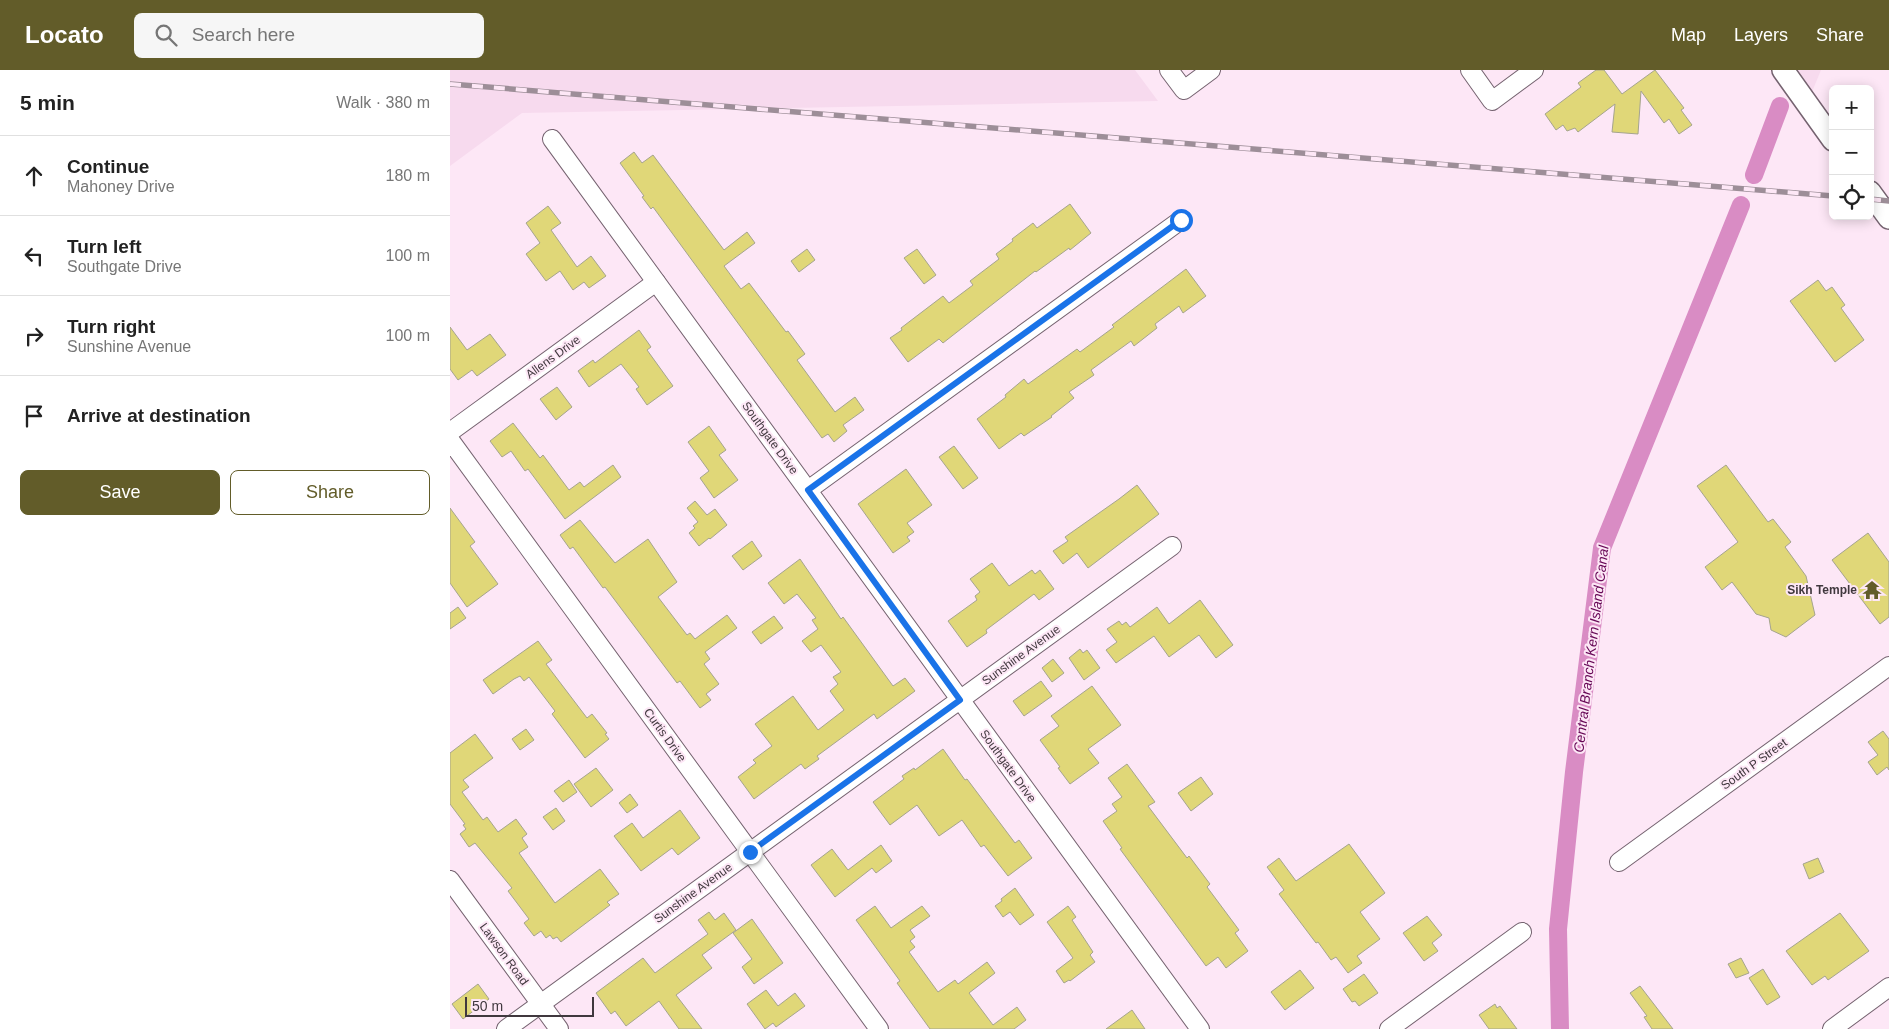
<!DOCTYPE html>
<meta charset="utf-8">
<style>
:root{--surface:#fff;--page:#f6f6f6;--text:#222;--muted:#767676;--line:#e0e0e0;--accent:#625c29}
body{margin:0;font-family:Arial,sans-serif;background:var(--page);color:var(--text)}
.controls{position:absolute;right:15px;top:15px;display:grid;overflow:hidden;border-radius:8px;box-shadow:0 2px 12px #0003}
.controls button{width:45px;height:45px;display:grid;place-items:center;padding:0;border:0;border-bottom:1px solid var(--line);background:var(--surface);color:var(--text);font:25px sans-serif}
.scale{position:absolute;left:15px;bottom:12px;width:129px;box-sizing:border-box;padding-left:5px;border:2px solid #40383e;border-top:0;font-size:14px;line-height:18px;white-space:nowrap;color:#40383e;-webkit-text-stroke:4px #fde7f6;paint-order:stroke}
.stop{position:absolute;width:15px;height:15px;margin:-11px;border:4px solid #1a73e8;border-radius:50%;background:#fff}
.stop.end{background:#1a73e8;border-color:#fff;box-shadow:0 1px 5px #0008}
.list{margin:0;padding:0;list-style:none}
h2{display:flex;justify-content:space-between;align-items:center;height:65px;margin:0;padding:0 20px;font-size:21px}
h2 small{font-size:16px;font-weight:400;color:var(--muted)}
.list li{display:grid;grid-template-columns:32px 1fr auto;gap:15px;align-items:center;box-sizing:border-box;height:80px;padding:0 20px;border-top:1px solid var(--line)}
.list b{display:block;font-size:19px;white-space:nowrap}
.list p{margin:0;font-size:16px;white-space:nowrap;color:var(--muted)}
.list em{font-size:16px;font-style:normal;color:var(--muted)}
.actions{display:flex;gap:10px;padding:15px 20px}
.actions a{flex:1;padding:11px 0;border:1px solid var(--accent);border-radius:8px;text-align:center;font-size:18px;color:var(--accent)}
.actions .main{background:var(--accent);color:#fff}
.icon{flex:none;width:28px;height:28px;fill:none;stroke:currentColor;stroke-width:2;stroke-linecap:round;stroke-linejoin:round}
.map{position:relative;flex:none;width:1439px;height:959px;overflow:hidden}
header{display:flex;align-items:center;gap:30px;box-sizing:border-box;height:70px;padding:0 25px;background:var(--accent);color:#fff}
header strong{font-size:24px}
nav{display:flex;gap:28px;margin-inline-start:auto;font-size:18px}
.search{width:350px;height:45px;background:var(--page);display:flex;align-items:center;gap:12px;box-sizing:border-box;padding:0 18px;border-radius:8px;color:var(--muted);font-size:19px}
main{display:flex}
aside{flex:1;background:var(--surface)}
.map>svg:first-child{display:block}
.built{fill:#f7daee}
.lines{fill:none;stroke-linecap:round;stroke-linejoin:round}
.canal{stroke:#d98cc4;stroke-width:18}
.building{fill:#e0d778;stroke:#a5a48e}
.minor-casing{stroke:#756370;stroke-width:20}
.tertiary-casing{stroke:#756370;stroke-width:24}
.minor{stroke:#fff;stroke-width:18}
.tertiary{stroke:#fff;stroke-width:21}
.rail-casing{stroke:#9d8e98;stroke-width:5.5}
.rail{stroke:#fde7f6;stroke-width:4;stroke-dasharray:11;stroke-linecap:butt}
.route{stroke:#1a73e8;stroke-width:6}
.labels{text-anchor:middle;dominant-baseline:central;stroke-width:4;stroke-linejoin:round;paint-order:stroke}
.street-label{font-size:12px;fill:#40383e;stroke:#fde7f6}
.poi-label{font-size:12px;font-weight:bold;fill:#40383e;stroke:#fde7f6;text-anchor:end}
.water-label{font-size:14px;font-style:italic;fill:#660655;stroke:#fde7f6}
</style>
<header>
<strong>Locato</strong>
<div class="search"><svg class="icon" aria-label="search" viewBox="0 0 24 24"><circle cx="10" cy="10" r="6"/><path d="M15 15l6 6"/></svg>Search here</div>
<nav><a>Map</a><a>Layers</a><a>Share</a></nav>
</header>
<main>
<aside>
<h2>5 min<small>Walk · 380 m</small></h2>
<ul class="list">
<li><svg class="icon" aria-label="ahead" viewBox="0 0 24 24"><path d="M12 20V5M6 11l6-6 6 6"/></svg><div><b>Continue</b><p>Mahoney Drive</p></div><em>180 m</em></li>
<li><svg class="icon" aria-label="left" viewBox="0 0 24 24"><path d="M17 20v-9H6M10 6l-5 5 5 5"/></svg><div><b>Turn left</b><p>Southgate Drive</p></div><em>100 m</em></li>
<li><svg class="icon" aria-label="right" viewBox="0 0 24 24"><path d="M7 20v-9h11M14 6l5 5-5 5"/></svg><div><b>Turn right</b><p>Sunshine Avenue</p></div><em>100 m</em></li>
<li><svg class="icon" aria-label="arrive" viewBox="0 0 24 24"><path d="M6 21V4h12l-3 4 3 4H6"/></svg><div><b>Arrive at destination</b></div></li>
</ul>
<div class="actions"><a class="main">Save</a><a>Share</a></div>
</aside>
<div class="map">
<svg width="1439" height="959" viewBox="0 0 1439 959">
<rect width="100%" height="100%" fill="#fde7f6"/>
<g class="built">
<polygon points="0,0 685,0 708,31 72,43 0,96"/>
<polygon points="1333,0 1371,0 1357,34"/>
</g>
<g class="lines">
<g class="canal">
<polyline points="1304,105 1330,36"/>
<polyline points="1110,959 1108,859 1124,702 1152,478 1291,135"/>
</g>
</g>
<g class="building">
<polygon points="1146,0 1154,0 1172,24 1205,0 1234,38 1231,40 1242,55 1229,64 1219,49 1214,53 1191,21 1188,64 1162,62 1165,34 1128,62 1125,58 1117,61 1113,55 1106,60 1095,44 1131,17 1128,13"/>
<polygon points="184,82 192,93 203,85 274,180 297,162 305,173 274,196 291,219 299,213 336,262 338,261 355,284 347,290 385,342 405,327 414,340 393,355 397,361 384,372 378,364 372,368 203,137 201,139 192,127 194,126 170,93"/>
<polygon points="620,134 641,163 620,180 619,178 586,202 585,201 493,273 489,269 458,292 440,268 452,260 451,258 493,226 499,233 523,215 520,211 549,189 546,184 563,171 562,169 583,153 587,158"/>
<polygon points="98,136 111,153 101,160 127,197 141,186 156,206 139,218 134,212 123,220 110,201 96,211 76,184 90,173 76,153"/>
<polygon points="357,179 365,190 349,202 341,191"/>
<polygon points="467,179 486,205 474,214 454,188"/>
<polygon points="736,199 756,226 733,243 729,236 705,254 707,258 684,276 681,271 641,300 644,305 619,322 624,328 601,346 602,347 574,366 571,363 549,379 527,349 556,327 555,325 574,309 578,314 627,279 630,282 664,257 662,255"/>
<polygon points="1368,210 1376,221 1382,217 1395,235 1391,238 1414,270 1385,292 1340,231"/>
<polygon points="0,257 17,280 40,264 56,285 27,306 22,300 8,310 0,299"/>
<polygon points="189,260 201,277 197,280 223,316 197,335 186,319 189,317 171,294 139,317 128,301 143,290 145,293"/>
<polygon points="107,317 122,337 106,350 90,329"/>
<polygon points="63,353 90,388 93,385 119,420 130,412 134,417 163,395 171,407 115,449 78,399 75,401 61,381 52,387 40,371"/>
<polygon points="259,356 276,380 269,385 288,410 264,428 250,408 259,401 238,372"/>
<polygon points="504,376 528,408 513,419 489,387"/>
<polygon points="1276,395 1318,452 1323,449 1341,472 1335,477 1356,506 1365,545 1336,567 1321,560 1319,548 1306,544 1282,512 1272,520 1255,497 1288,472 1247,416"/>
<polygon points="456,399 482,435 457,453 464,462 457,467 460,471 443,483 408,434"/>
<polygon points="687,415 709,444 638,498 627,483 613,494 603,481 618,471 615,467 669,429"/>
<polygon points="245,431 257,445 265,439 277,455 260,469 259,468 249,476 239,463 245,458 243,456 248,452 237,438"/>
<polygon points="0,438 25,472 20,476 48,514 17,537 0,513"/>
<polygon points="130,450 165,493 198,469 227,512 208,527 237,565 240,563 245,569 277,545 287,558 255,582 260,589 254,594 269,614 256,624 261,630 250,638 230,611 227,613 155,517 153,518 123,477 120,479 110,465"/>
<polygon points="1418,463 1439,492 1439,547 1430,554 1382,490"/>
<polygon points="302,471 312,486 293,500 282,486"/>
<polygon points="350,489 391,549 393,547 443,616 455,608 465,621 427,649 424,644 367,686 369,689 355,699 351,694 304,729 288,707 306,693 303,690 322,676 305,654 343,626 368,660 394,640 380,621 388,614 383,607 391,602 371,575 361,582 352,571 368,559 362,550 366,548 347,524 334,534 318,513"/>
<polygon points="542,493 559,516 582,500 585,504 590,500 604,519 589,530 584,524 536,560 537,563 517,577 498,551 527,530 525,526 530,522 520,509"/>
<polygon points="750,530 783,575 766,588 749,565 719,587 704,566 666,593 656,580 667,572 657,559 669,551 672,555 676,552 680,557 707,537 719,554"/>
<polygon points="8,537 16,548 0,559 0,543"/>
<polygon points="324,546 333,558 311,574 302,562"/>
<polygon points="88,571 102,590 96,594 137,648 142,644 157,663 155,664 159,669 135,688 102,644 105,641 79,607 74,611 70,606 64,609 43,624 33,610"/>
<polygon points="630,579 633,583 637,580 650,598 634,610 619,588"/>
<polygon points="603,589 614,603 602,612 592,598"/>
<polygon points="591,611 602,626 574,646 563,631"/>
<polygon points="642,616 671,655 638,679 649,693 620,714 608,698 610,697 590,670 609,656 601,646"/>
<polygon points="76,659 84,670 70,680 62,669"/>
<polygon points="1433,661 1439,669 1439,700 1437,697 1427,705 1418,692 1428,685 1418,672"/>
<polygon points="25,664 43,688 13,710 19,717 12,722 33,750 37,747 48,762 66,749 77,764 72,768 78,777 69,783 105,833 150,799 169,824 157,832 160,835 111,872 107,867 103,869 100,865 96,868 91,861 84,866 74,853 79,849 58,821 62,818 25,773 19,777 10,764 16,759 13,755 15,754 0,734 0,683"/>
<polygon points="493,679 515,710 517,709 565,773 569,770 582,788 558,806 534,775 531,777 512,750 489,766 467,735 440,755 423,732 454,709 452,706 464,698 465,700"/>
<polygon points="677,694 705,732 698,736 737,788 739,786 760,814 757,817 789,860 785,863 798,881 776,898 768,887 756,896 670,779 672,778 653,751 667,741 662,734 672,727 658,708"/>
<polygon points="146,698 163,720 141,737 124,714"/>
<polygon points="751,707 763,724 741,741 728,723"/>
<polygon points="119,710 127,722 113,732 104,721"/>
<polygon points="180,724 188,735 177,743 169,733"/>
<polygon points="106,738 115,751 103,760 93,747"/>
<polygon points="230,740 250,768 228,785 222,778 191,801 164,766 182,753 193,768"/>
<polygon points="899,774 935,823 910,842 930,869 907,886 912,893 898,903 886,887 881,890 868,872 866,873 829,824 834,820 817,797 829,788 846,811"/>
<polygon points="431,775 442,791 426,803 422,798 385,827 361,795 382,779 398,800"/>
<polygon points="1368,788 1374,802 1359,809 1353,794"/>
<polygon points="565,818 584,845 570,855 560,842 553,847 545,836 552,831 551,829"/>
<polygon points="425,836 441,858 472,836 480,846 460,860 465,867 460,871 465,877 459,882 488,922 505,910 508,914 537,892 545,903 519,923 543,955 567,937 576,950 564,959 480,959 447,913 450,911 406,850"/>
<polygon points="618,836 626,847 622,850 643,882 640,885 645,892 620,911 619,910 614,913 606,901 623,888 597,852"/>
<polygon points="259,842 265,850 274,843 286,860 252,885 262,898 226,925 252,959 229,959 209,931 176,956 165,941 161,944 146,923 193,888 205,903 258,864 248,850"/>
<polygon points="1390,843 1419,881 1378,910 1375,906 1362,915 1336,881"/>
<polygon points="977,846 992,865 982,873 988,881 974,891 953,863"/>
<polygon points="302,849 333,893 304,914 292,897 302,889 283,863"/>
<polygon points="1291,888 1299,903 1286,908 1278,894"/>
<polygon points="1313,899 1330,927 1317,935 1299,908"/>
<polygon points="850,900 864,918 835,940 821,922"/>
<polygon points="914,904 928,923 909,936 905,931 902,932 893,919"/>
<polygon points="28,914 39,929 13,949 2,934"/>
<polygon points="1190,916 1223,959 1202,959 1194,947 1197,946 1180,923"/>
<polygon points="316,920 328,936 345,923 355,936 326,957 323,953 315,959 297,934"/>
<polygon points="1045,934 1047,938 1050,936 1067,959 1039,959 1029,945"/>
<polygon points="682,940 695,959 656,959"/>
</g>
<g class="lines">
<g class="minor-casing">
<g id="minor">
<polyline points="719,0 734,20 761,0"/>
<polyline points="1020,0 1042,31 1084,0"/>
<polyline points="102,69 750,959"/>
<polyline points="0,362 206,212"/>
<polyline points="0,370 429,959"/>
<polyline points="358,420 731,150"/>
<polyline points="1169,792 1439,596"/>
<polyline points="0,810 109,959"/>
<polyline points="56,959 722,476"/>
<polyline points="939,959 1072,862"/>
<polyline points="1382,959 1439,917"/>
</g>
</g>
<g class="tertiary-casing">
<g id="tertiary">
<polyline points="1333,0 1383,70"/>
<polyline points="1420,122 1439,148"/>
</g>
</g>
<use href="#minor" class="minor"/>
<use href="#tertiary" class="tertiary"/>
<g class="rail-casing">
<g id="rail">
<polyline points="0,14 1383,126"/>
<polyline points="1420,129 1439,131"/>
</g>
</g>
<use href="#rail" class="rail"/>
</g>
<g class="lines">
<polyline class="route" points="300,782 510,630 358,420 731,150"/>
</g>
<defs>
<g id="temple-bare" transform="scale(1.5)"><path d="M0-6L5-2H3V0L6.5 2.5H4V6H1.5V3h-3V6H-4V2.5H-6.5L-3 0V-2H-5Z" fill="#625c29" stroke="#fde7f6" stroke-width="2.5" paint-order="stroke"/></g>
</defs>
<g fill-rule="evenodd">
<use href="#temple-bare" x="1422" y="520"/>
</g>
<g class="labels">
<g class="street-label">
<text transform="translate(103 287) rotate(-36)">Allens Drive</text>
<text transform="translate(320 368) rotate(54)">Southgate Drive</text>
<text transform="translate(571 585) rotate(-36)">Sunshine Avenue</text>
<text transform="translate(215 665) rotate(54)">Curtis Drive</text>
<text transform="translate(1304 694) rotate(-36)">South P Street</text>
<text transform="translate(558 696) rotate(54)">Southgate Drive</text>
<text transform="translate(243 823) rotate(-36)">Sunshine Avenue</text>
<text transform="translate(54 884) rotate(54)">Lawson Road</text>
</g>
<g class="poi-label">
<text x="1407" y="520">Sikh Temple</text>
</g>
<g class="water-label">
<text transform="translate(1141 579) rotate(-83)">Central Branch Kern Island Canal</text>
</g>
</g>
</svg>
<div class="controls">
<button>+</button>
<button>−</button>
<button><svg class="icon" aria-label="locate" viewBox="0 0 24 24"><circle cx="12" cy="12" r="6"/><path d="M12 2v4M12 18v4M2 12h4M18 12h4"/></svg></button>
</div>
<div class="scale">50 m</div>
<div class="stop" style="left:731px;top:150px"></div>
<div class="stop end" style="left:300px;top:782px"></div>
</div>
</main>
